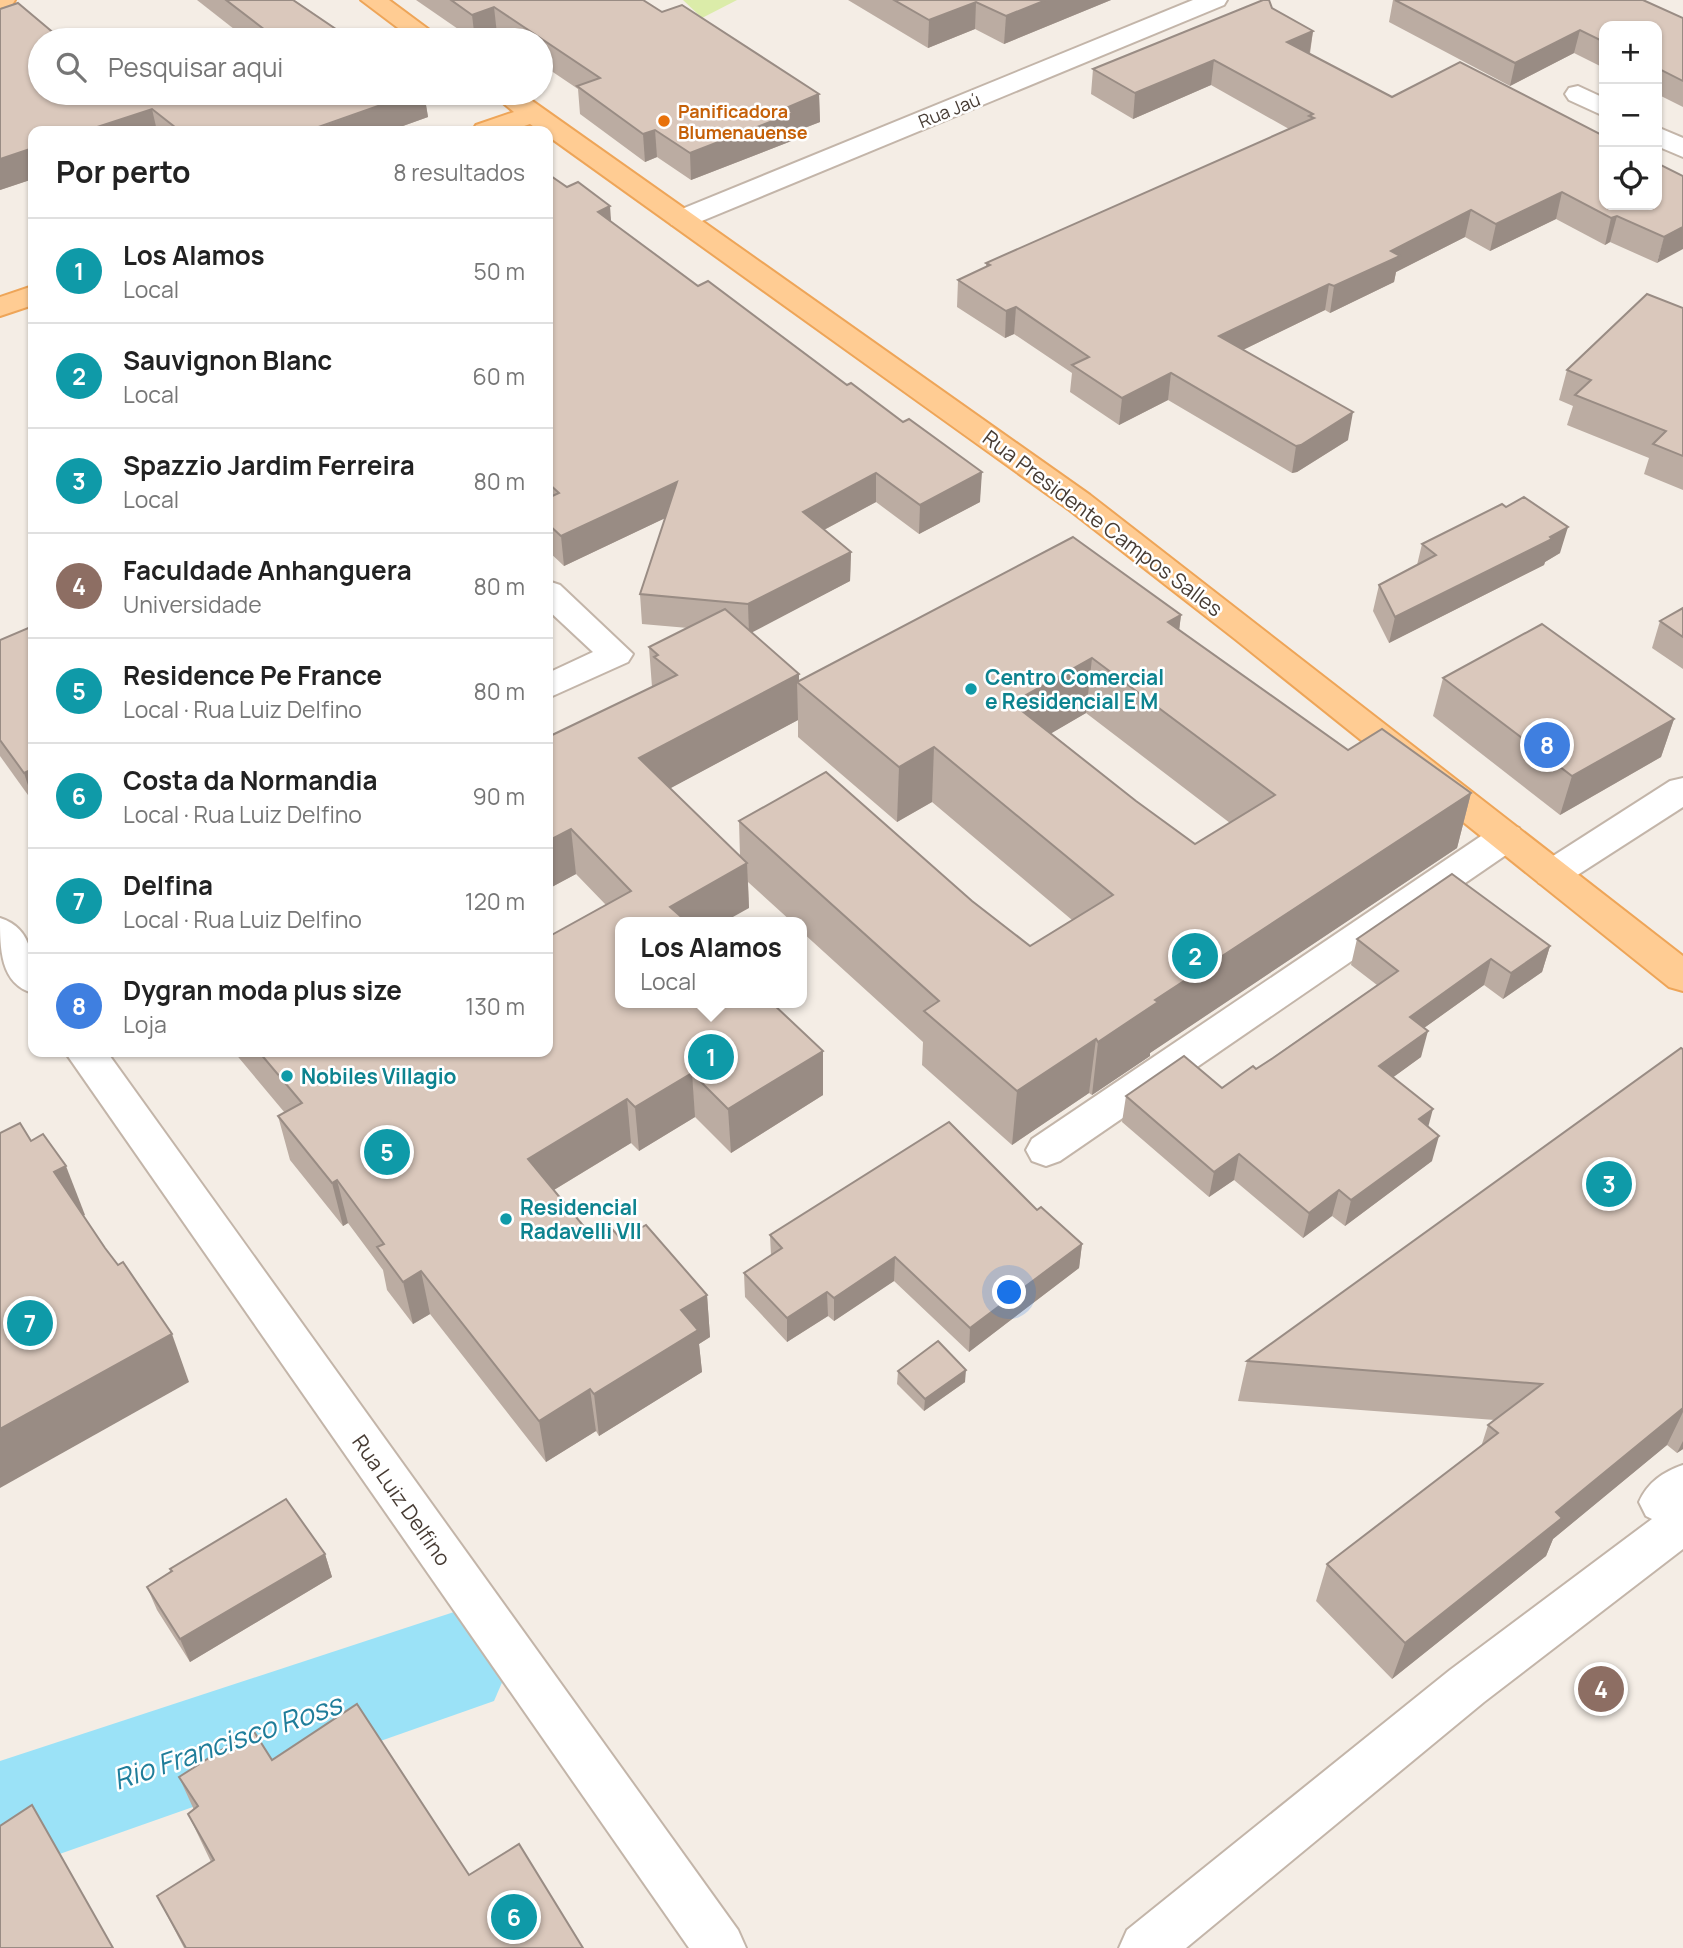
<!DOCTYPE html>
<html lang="pt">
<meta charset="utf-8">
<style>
:root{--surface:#fff;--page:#f2f2f2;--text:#222;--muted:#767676;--line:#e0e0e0;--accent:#7c3aed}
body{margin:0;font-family:Manrope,sans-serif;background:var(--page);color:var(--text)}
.controls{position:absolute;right:21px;top:21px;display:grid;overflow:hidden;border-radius:14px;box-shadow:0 2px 5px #0004}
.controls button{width:63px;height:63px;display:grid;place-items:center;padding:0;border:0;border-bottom:2px solid var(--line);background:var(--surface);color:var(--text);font:35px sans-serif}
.you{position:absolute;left:1010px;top:1293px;width:24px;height:24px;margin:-18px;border:5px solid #fff;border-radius:50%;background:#1a73e8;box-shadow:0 0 0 10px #1a73e833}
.badge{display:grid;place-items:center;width:46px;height:46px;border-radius:50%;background:var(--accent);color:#fff;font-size:23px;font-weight:700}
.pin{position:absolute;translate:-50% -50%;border:4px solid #fff;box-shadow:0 2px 7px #0006}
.popup{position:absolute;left:615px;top:917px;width:192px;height:91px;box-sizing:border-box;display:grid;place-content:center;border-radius:14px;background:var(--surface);filter:drop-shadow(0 2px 5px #0005);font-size:23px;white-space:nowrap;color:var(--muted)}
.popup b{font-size:26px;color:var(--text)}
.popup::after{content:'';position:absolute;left:50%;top:100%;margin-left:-14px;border:14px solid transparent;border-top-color:var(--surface)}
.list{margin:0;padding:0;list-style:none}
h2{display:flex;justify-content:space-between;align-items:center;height:91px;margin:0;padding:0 28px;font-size:30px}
h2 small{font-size:23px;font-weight:400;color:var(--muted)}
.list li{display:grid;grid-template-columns:46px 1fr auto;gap:21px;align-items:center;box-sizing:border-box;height:105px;padding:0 28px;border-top:2px solid var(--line)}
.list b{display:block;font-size:26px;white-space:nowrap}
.list p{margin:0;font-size:23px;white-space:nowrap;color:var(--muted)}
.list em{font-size:23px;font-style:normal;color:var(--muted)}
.icon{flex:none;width:38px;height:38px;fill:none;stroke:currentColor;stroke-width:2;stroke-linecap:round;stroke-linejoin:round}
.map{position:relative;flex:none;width:1683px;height:1948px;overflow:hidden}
.search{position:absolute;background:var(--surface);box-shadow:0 2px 5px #0004;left:28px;top:28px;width:525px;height:77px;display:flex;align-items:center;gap:18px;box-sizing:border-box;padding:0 24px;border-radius:38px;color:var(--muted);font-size:26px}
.panel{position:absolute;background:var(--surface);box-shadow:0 2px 5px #0004;left:28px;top:126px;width:525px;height:931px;border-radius:14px}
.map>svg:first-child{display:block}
.green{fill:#dbeca9}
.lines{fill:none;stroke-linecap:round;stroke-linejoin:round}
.river{fill:#9be2f7;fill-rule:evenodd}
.minor-casing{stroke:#c3b5a9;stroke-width:4}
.major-casing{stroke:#eea558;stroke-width:4}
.minor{fill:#fff;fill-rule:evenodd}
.major{fill:#ffcc93;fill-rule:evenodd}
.wall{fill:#bbaca2;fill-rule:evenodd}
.shaded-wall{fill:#998c84}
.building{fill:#dac8bc;stroke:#998c84;stroke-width:2;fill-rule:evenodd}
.food-dot{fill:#e8710a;stroke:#fff;stroke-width:2.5}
.culture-dot{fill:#0f9aa8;stroke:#fff;stroke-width:2.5}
.labels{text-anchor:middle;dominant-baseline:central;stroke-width:5;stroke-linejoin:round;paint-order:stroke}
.far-street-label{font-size:18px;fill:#473c34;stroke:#fff}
.far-food-label{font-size:18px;font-weight:bold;fill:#c56008;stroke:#fff;text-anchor:start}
.street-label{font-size:21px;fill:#473c34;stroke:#fff}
.culture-label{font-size:21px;font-weight:bold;fill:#0d838f;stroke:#fff;text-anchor:start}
.near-water-label{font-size:28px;font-style:italic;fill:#1f7d9a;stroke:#fff}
</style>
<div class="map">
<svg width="1683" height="1948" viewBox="0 0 1683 1948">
<rect width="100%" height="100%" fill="#f4ede5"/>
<polygon class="green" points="683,0 737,0 702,18"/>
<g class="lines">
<polygon class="river" points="454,1612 494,1627 510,1664 494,1701 0,1875 0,1761"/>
<g class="minor-casing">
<g id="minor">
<polygon points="1193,0 1227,0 1224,5 692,225 672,225 668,219 672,213"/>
<polygon points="1578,86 1604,98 1604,116 1569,100 1565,94 1569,88"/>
<polygon points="1657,127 1683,138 1683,157 1657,146"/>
<polygon points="548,581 560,585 633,654 628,662 548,698 548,673 593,652 548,610"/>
<polygon points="1683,778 1683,807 1565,883 1552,887 1539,883 1533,874 1539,865 1670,781"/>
<polygon points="1506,824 1519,828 1524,837 1519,846 1060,1161 1046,1166 1032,1161 1026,1150 1032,1139 1493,828"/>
<path d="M 0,918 C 35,929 33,963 33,993 C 0,984 0,948 0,918 Z"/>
<polygon points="65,1052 107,1052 738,1930 746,1948 689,1948"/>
<path d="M 1683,1465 L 1683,1549 L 1484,1702 L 1186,1948 L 1119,1948 L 1127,1930 L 1450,1670 L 1652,1519 L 1646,1516 L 1639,1502 C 1648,1482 1663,1472 1683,1465 Z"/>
</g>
</g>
<g class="major-casing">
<g id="major">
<polygon points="0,0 15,0 12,5 0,8"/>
<polygon points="361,0 389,0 443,40 414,40"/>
<polygon points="491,93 521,93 1090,495 1683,956 1683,991 1669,987 1235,639 1068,509 548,136 548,131 540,131 530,124 510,131 472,131 476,125 514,112"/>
<polygon points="33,286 33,305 0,316 0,297"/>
</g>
</g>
<use href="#minor" class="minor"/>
<use href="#major" class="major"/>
</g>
<g class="wall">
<polygon points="197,0 294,0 352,40 248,40"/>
<polygon points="416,0 643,0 662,12 819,94 820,122 794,132 794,140 691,180 657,157 645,162 580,114 578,89 541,64 541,40 507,40 497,34 479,40 474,40"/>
<polygon points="848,0 1111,0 1004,44 975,29 928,48"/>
<polygon points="1393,0 1643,0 1683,18 1683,107 1657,94 1657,26 1604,26 1604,68 1574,53 1510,86 1389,22"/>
<polygon points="1272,8 1313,31 1310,54 1392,97 1683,176 1657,263 1610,242 1605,245 1556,219 1490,251 1465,237 1396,272 1394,282 1330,313 1325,310 1243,350 1348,440 1297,472 1292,473 1168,400 1119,425 1070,392 1072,373 1014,334 1005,338 957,307 958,280 986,267 986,263 1289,129 1211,85 1133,119 1091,94 1093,69"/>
<polygon points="40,93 424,93 428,117 389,131 33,131 33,179 0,190"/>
<path d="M 548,174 L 980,502 L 919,534 L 876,502 L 824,530 L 851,552 L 850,581 L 751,632 L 799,674 L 799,681 L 1181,615 L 1179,630 L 1348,750 L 1471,793 L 1457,848 L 1150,1053 L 1150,1056 L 1092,1095 L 1089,1093 L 1012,1145 L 922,1065 L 923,1042 L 802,932 L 802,922 L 792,922 L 748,882 L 749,908 L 620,922 L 823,1095 L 731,1153 L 695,1117 L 639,1151 L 631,1143 L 554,1190 L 595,1240 L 621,1239 L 707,1295 L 710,1337 L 699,1344 L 702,1372 L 599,1436 L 596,1431 L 546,1462 L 430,1314 L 413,1324 L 387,1290 L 383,1270 L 348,1223 L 343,1226 L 290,1160 L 278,1116 L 285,1113 L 234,1052 L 548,1052 L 606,905 L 576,874 L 548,889 L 548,737 L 652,687 L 649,647 L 688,628 L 642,624 L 640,594 L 665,518 L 564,566 L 548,551 ZM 1086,713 L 1230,823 L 1195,844 L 1136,801 L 1051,733 ZM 798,720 L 798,737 L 897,822 L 932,802 L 1072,920 L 1030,946 L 972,901 L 739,821 L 740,857 L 670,788 Z"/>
<polygon points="1683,308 1683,490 1644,474 1649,458 1567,425 1573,406 1559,400 1567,370"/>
<polygon points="1422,544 1560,553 1545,562 1544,565 1389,643 1373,611 1379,585 1417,565"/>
<polygon points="1683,608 1683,669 1652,648 1660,621"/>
<polygon points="33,626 33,802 0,756 0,640"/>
<polygon points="1443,678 1674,719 1661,757 1560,815 1433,716"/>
<polygon points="1357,939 1550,946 1542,972 1503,999 1484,985 1424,1028 1421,1057 1393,1077 1428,1127 1432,1161 1345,1226 1332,1216 1303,1238 1234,1180 1209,1197 1122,1122 1126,1096 1222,1088 1256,1069 1377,985 1351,965"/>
<polygon points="1683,1049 1683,1449 1677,1453 1667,1445 1553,1539 1546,1556 1392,1679 1316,1601 1327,1564 1481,1447 1488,1425 1495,1420 1238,1401 1247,1361"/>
<polygon points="1037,1210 1082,1244 1079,1268 969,1352 894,1281 834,1321 828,1316 787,1342 745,1297 744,1273 771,1255 770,1235"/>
<polygon points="898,1371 965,1382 924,1411 897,1384"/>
<polygon points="325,1554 332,1577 190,1662 157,1610 147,1587 171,1571 170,1569"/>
<polygon points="272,1760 469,1875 583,1948 184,1948 157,1896 211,1862 188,1814 194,1810 179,1777"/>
</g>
<g class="shaded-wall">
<polygon points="1046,0 1111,0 1004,44 1006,16"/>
<polygon points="976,2 975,29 928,48 929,20"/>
<polygon points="494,7 497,34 479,40 475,40 472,15"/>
<polygon points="1580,30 1574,53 1510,86 1515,63"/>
<polygon points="1313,31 1309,56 1287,42"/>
<polygon points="1214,60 1211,85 1133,119 1135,93"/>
<polygon points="415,93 424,93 428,117 389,131 310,131"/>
<polygon points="819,94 820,122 794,132 794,140 691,180 690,153 786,108"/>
<polygon points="152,109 157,131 85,131"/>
<polygon points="655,130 657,157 645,162 643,134"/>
<polygon points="33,148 33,179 0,190 0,159"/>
<polygon points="1562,192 1556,219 1490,251 1496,224"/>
<polygon points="610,206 612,234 598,212"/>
<polygon points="1471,210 1465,237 1396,272 1394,282 1330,313 1334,286 1391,251"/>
<polygon points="1617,216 1610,242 1605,245 1611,218"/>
<polygon points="1683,227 1683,249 1657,263 1664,237"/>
<polygon points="1329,284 1325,310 1216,363 1219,336"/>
<polygon points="1016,307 1014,334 1005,338 1006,311"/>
<polygon points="1171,373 1168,400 1119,425 1122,398"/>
<polygon points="1353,412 1348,440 1297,472 1292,473 1296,446"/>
<polygon points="982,472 980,502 919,534 920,505"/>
<polygon points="876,473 876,502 803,541 803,512"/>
<polygon points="677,482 678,512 564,566 561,536"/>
<polygon points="1568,527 1560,553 1545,562 1544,565 1389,643 1395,617"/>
<polygon points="851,552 850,581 749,634 748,604"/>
<polygon points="1181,615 1174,670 1168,622"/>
<polygon points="1092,658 1086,713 1009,758 1012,703"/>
<polygon points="799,674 799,684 797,682 798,720 643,803 639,758"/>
<polygon points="1674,719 1661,757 1560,815 1572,776"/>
<polygon points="934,747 932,802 897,822 899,767"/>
<polygon points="33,769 33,801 24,773"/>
<polygon points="1471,793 1457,848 1150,1053 1150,1056 1092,1095 1098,1042 1155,1000"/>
<polygon points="571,829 576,874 548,889 548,841"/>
<polygon points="747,863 749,908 724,922 671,922 670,907"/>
<polygon points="1550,946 1542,972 1503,999 1511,973"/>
<polygon points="1491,959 1484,985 1403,1043 1410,1017"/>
<polygon points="1428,1031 1421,1057 1373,1092 1379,1066"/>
<polygon points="1096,1039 1089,1093 1012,1145 1017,1091"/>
<polygon points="823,1051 823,1095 731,1153 728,1109"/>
<polygon points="692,1073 695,1117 639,1151 635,1107"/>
<polygon points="627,1099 631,1143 534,1202 528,1159"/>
<polygon points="1433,1109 1426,1135 1419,1119"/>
<polygon points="1439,1136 1432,1161 1345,1226 1351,1200"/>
<polygon points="1239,1154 1234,1180 1209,1197 1214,1172"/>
<polygon points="66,1166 85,1215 73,1221 54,1172"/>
<polygon points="337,1180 348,1223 343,1226 332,1183"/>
<polygon points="1339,1190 1332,1216 1303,1238 1309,1213"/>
<polygon points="1082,1244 1079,1268 969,1352 970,1328"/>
<polygon points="895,1257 894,1281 834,1321 834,1298"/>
<polygon points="421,1271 430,1314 413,1324 403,1282"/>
<polygon points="827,1292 828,1316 787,1342 787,1318"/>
<polygon points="707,1295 710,1337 699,1344 702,1372 599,1436 594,1394 681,1310"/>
<polygon points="172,1334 189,1382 0,1488 0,1429"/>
<polygon points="966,1370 965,1382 924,1411 925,1399"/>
<polygon points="590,1389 596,1431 546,1462 539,1421"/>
<polygon points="1683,1408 1683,1412 1667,1445 1553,1539 1546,1556 1392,1679 1405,1643 1556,1512"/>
<polygon points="1683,1441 1683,1449 1677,1453"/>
<polygon points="325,1554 332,1577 190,1662 180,1639"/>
</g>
<g class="building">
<polygon points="226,0 293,0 352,40 278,40"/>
<polygon points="451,0 643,0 662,12 682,5 819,94 786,108 793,113 690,153 655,130 643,134 577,86 600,78 494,7 472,15"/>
<polygon points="894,0 1046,0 1006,16 976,2 929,20"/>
<polygon points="1263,0 1269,0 1272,8 1313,31 1287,42 1392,97 1460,62 1604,136 1604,205 1657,205 1657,163 1683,176 1683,227 1664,237 1617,216 1611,218 1562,192 1496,224 1471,210 1391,251 1400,256 1334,286 1329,284 1219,336 1353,412 1301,445 1296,446 1171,373 1122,398 1072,365 1089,357 1016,307 1006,311 958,280 990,265 986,263 1314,118 1309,116 1313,114 1214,60 1135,93 1093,69"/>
<polygon points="1395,0 1643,0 1683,18 1683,81 1657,68 1657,26 1604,26 1604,42 1580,30 1515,63"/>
<polygon points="18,3 62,40 40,40 40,93 415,93 310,130 322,131 180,131 152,109 85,131 33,131 33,148 0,159 0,9"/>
<polygon points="548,174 567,187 578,182 610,206 598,212 698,286 708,281 847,385 851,383 903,422 909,419 982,472 920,505 876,473 803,512 851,552 748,604 640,594 677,482 561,536 548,524 548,498 559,493 548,483"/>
<polygon points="1647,294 1683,308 1683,456 1653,444 1666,431 1575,395 1591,380 1567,370"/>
<polygon points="1524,497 1568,527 1550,537 1552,539 1395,617 1379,585 1436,555 1422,544 1502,504 1506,507"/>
<path d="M 1073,537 L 1181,615 L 1168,622 L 1348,750 L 1382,729 L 1471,793 L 1155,1000 L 1158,1002 L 1098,1042 L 1096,1039 L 1017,1091 L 924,1011 L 939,1001 L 739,821 L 826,772 L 972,901 L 1030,946 L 1113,895 L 934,747 L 899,767 L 797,682 ZM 1092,658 L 1275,795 L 1195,844 L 1136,801 L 1012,703 Z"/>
<polygon points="1683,608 1683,637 1660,621"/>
<polygon points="725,609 799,674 639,758 747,863 670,907 687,922 620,922 620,1003 772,1003 823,1051 728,1109 692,1073 635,1107 627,1099 528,1159 595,1240 613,1230 621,1239 646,1225 707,1295 681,1310 698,1330 594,1394 590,1389 539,1421 421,1271 403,1282 377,1247 384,1244 337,1180 332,1183 278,1116 302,1103 259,1052 548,1052 548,937 631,891 571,829 548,841 548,737 677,675 654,657 658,655 649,647"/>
<polygon points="1542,624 1674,719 1572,776 1443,678"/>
<polygon points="33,626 33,769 24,773 0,740 0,640"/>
<polygon points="1452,874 1550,946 1511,973 1491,959 1410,1017 1428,1031 1379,1066 1433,1109 1419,1119 1439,1136 1351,1200 1339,1190 1309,1213 1239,1154 1214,1172 1126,1096 1184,1056 1222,1088 1253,1066 1256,1069 1273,1058 1398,971 1357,939"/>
<polygon points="1681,1048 1683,1049 1683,1408 1556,1512 1562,1518 1405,1643 1327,1564 1498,1433 1488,1425 1542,1384 1247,1361"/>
<polygon points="949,1122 1037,1210 1041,1207 1082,1244 970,1328 895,1257 834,1298 827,1292 787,1318 744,1273 782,1248 770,1235"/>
<polygon points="20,1123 31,1141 43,1134 66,1166 54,1172 105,1248 118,1265 123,1262 172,1334 0,1429 0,1133"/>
<polygon points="938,1341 966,1370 925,1399 898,1371"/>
<polygon points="286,1499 325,1554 180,1639 147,1587 172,1571 170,1569"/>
<polygon points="357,1704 469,1875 519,1844 583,1948 186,1948 157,1896 214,1860 188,1814 198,1806 179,1777 253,1730 272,1760"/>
<polygon points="32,1805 113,1948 0,1948 0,1826"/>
</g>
<circle class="food-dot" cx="664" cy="121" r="7"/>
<g class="culture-dot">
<circle cx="971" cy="689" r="7"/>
<circle cx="287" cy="1076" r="7"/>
<circle cx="506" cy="1219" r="7"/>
</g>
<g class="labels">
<g class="far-street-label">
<text transform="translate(949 110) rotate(-22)">Rua Jaú</text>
</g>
<g class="far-food-label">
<text x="678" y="111">Panificadora<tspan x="678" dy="21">Blumenauense</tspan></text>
</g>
<g class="street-label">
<text transform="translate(1103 523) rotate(37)">Rua Presidente Campos Salles</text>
<text transform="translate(402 1500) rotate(55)">Rua Luiz Delfino</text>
</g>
<g class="culture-label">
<text x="985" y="677">Centro Comercial<tspan x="985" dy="24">e Residencial E M</tspan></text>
<text x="301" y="1076">Nobiles Villagio</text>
<text x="520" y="1207">Residencial<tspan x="520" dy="24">Radavelli VII</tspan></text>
</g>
<g class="near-water-label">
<text transform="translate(227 1741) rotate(-19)">Rio Francisco Ross</text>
</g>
</g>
</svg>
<div class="controls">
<button>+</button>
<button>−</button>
<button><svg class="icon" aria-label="locate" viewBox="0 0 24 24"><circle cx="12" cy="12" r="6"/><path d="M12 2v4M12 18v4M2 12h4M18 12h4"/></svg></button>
</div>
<div class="you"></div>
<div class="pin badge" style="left:711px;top:1057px;background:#0f9aa8">1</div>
<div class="popup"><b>Los Alamos</b>Local</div>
<div class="pin badge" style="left:1195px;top:956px;background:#0f9aa8">2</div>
<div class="pin badge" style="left:1609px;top:1184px;background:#0f9aa8">3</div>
<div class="pin badge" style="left:1601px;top:1689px;background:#8d6e63">4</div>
<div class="pin badge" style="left:387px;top:1152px;background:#0f9aa8">5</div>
<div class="pin badge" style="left:514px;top:1917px;background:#0f9aa8">6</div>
<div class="pin badge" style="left:30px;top:1323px;background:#0f9aa8">7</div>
<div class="pin badge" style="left:1547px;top:745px;background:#3f7fe0">8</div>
<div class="search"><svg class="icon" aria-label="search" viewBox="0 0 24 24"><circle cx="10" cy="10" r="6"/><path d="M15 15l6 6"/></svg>Pesquisar aqui</div>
<section class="panel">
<h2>Por perto<small>8 resultados</small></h2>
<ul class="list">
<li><span class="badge" style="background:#0f9aa8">1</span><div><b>Los Alamos</b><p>Local</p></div><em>50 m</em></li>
<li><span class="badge" style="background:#0f9aa8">2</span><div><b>Sauvignon Blanc</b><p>Local</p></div><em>60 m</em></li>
<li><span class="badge" style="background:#0f9aa8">3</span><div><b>Spazzio Jardim Ferreira</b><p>Local</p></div><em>80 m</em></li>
<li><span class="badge" style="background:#8d6e63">4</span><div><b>Faculdade Anhanguera</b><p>Universidade</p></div><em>80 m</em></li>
<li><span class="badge" style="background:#0f9aa8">5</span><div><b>Residence Pe France</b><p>Local · Rua Luiz Delfino</p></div><em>80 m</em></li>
<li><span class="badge" style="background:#0f9aa8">6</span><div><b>Costa da Normandia</b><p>Local · Rua Luiz Delfino</p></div><em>90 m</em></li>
<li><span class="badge" style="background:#0f9aa8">7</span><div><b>Delfina</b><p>Local · Rua Luiz Delfino</p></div><em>120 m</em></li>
<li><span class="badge" style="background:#3f7fe0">8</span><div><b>Dygran moda plus size</b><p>Loja</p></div><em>130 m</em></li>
</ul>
</section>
</div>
